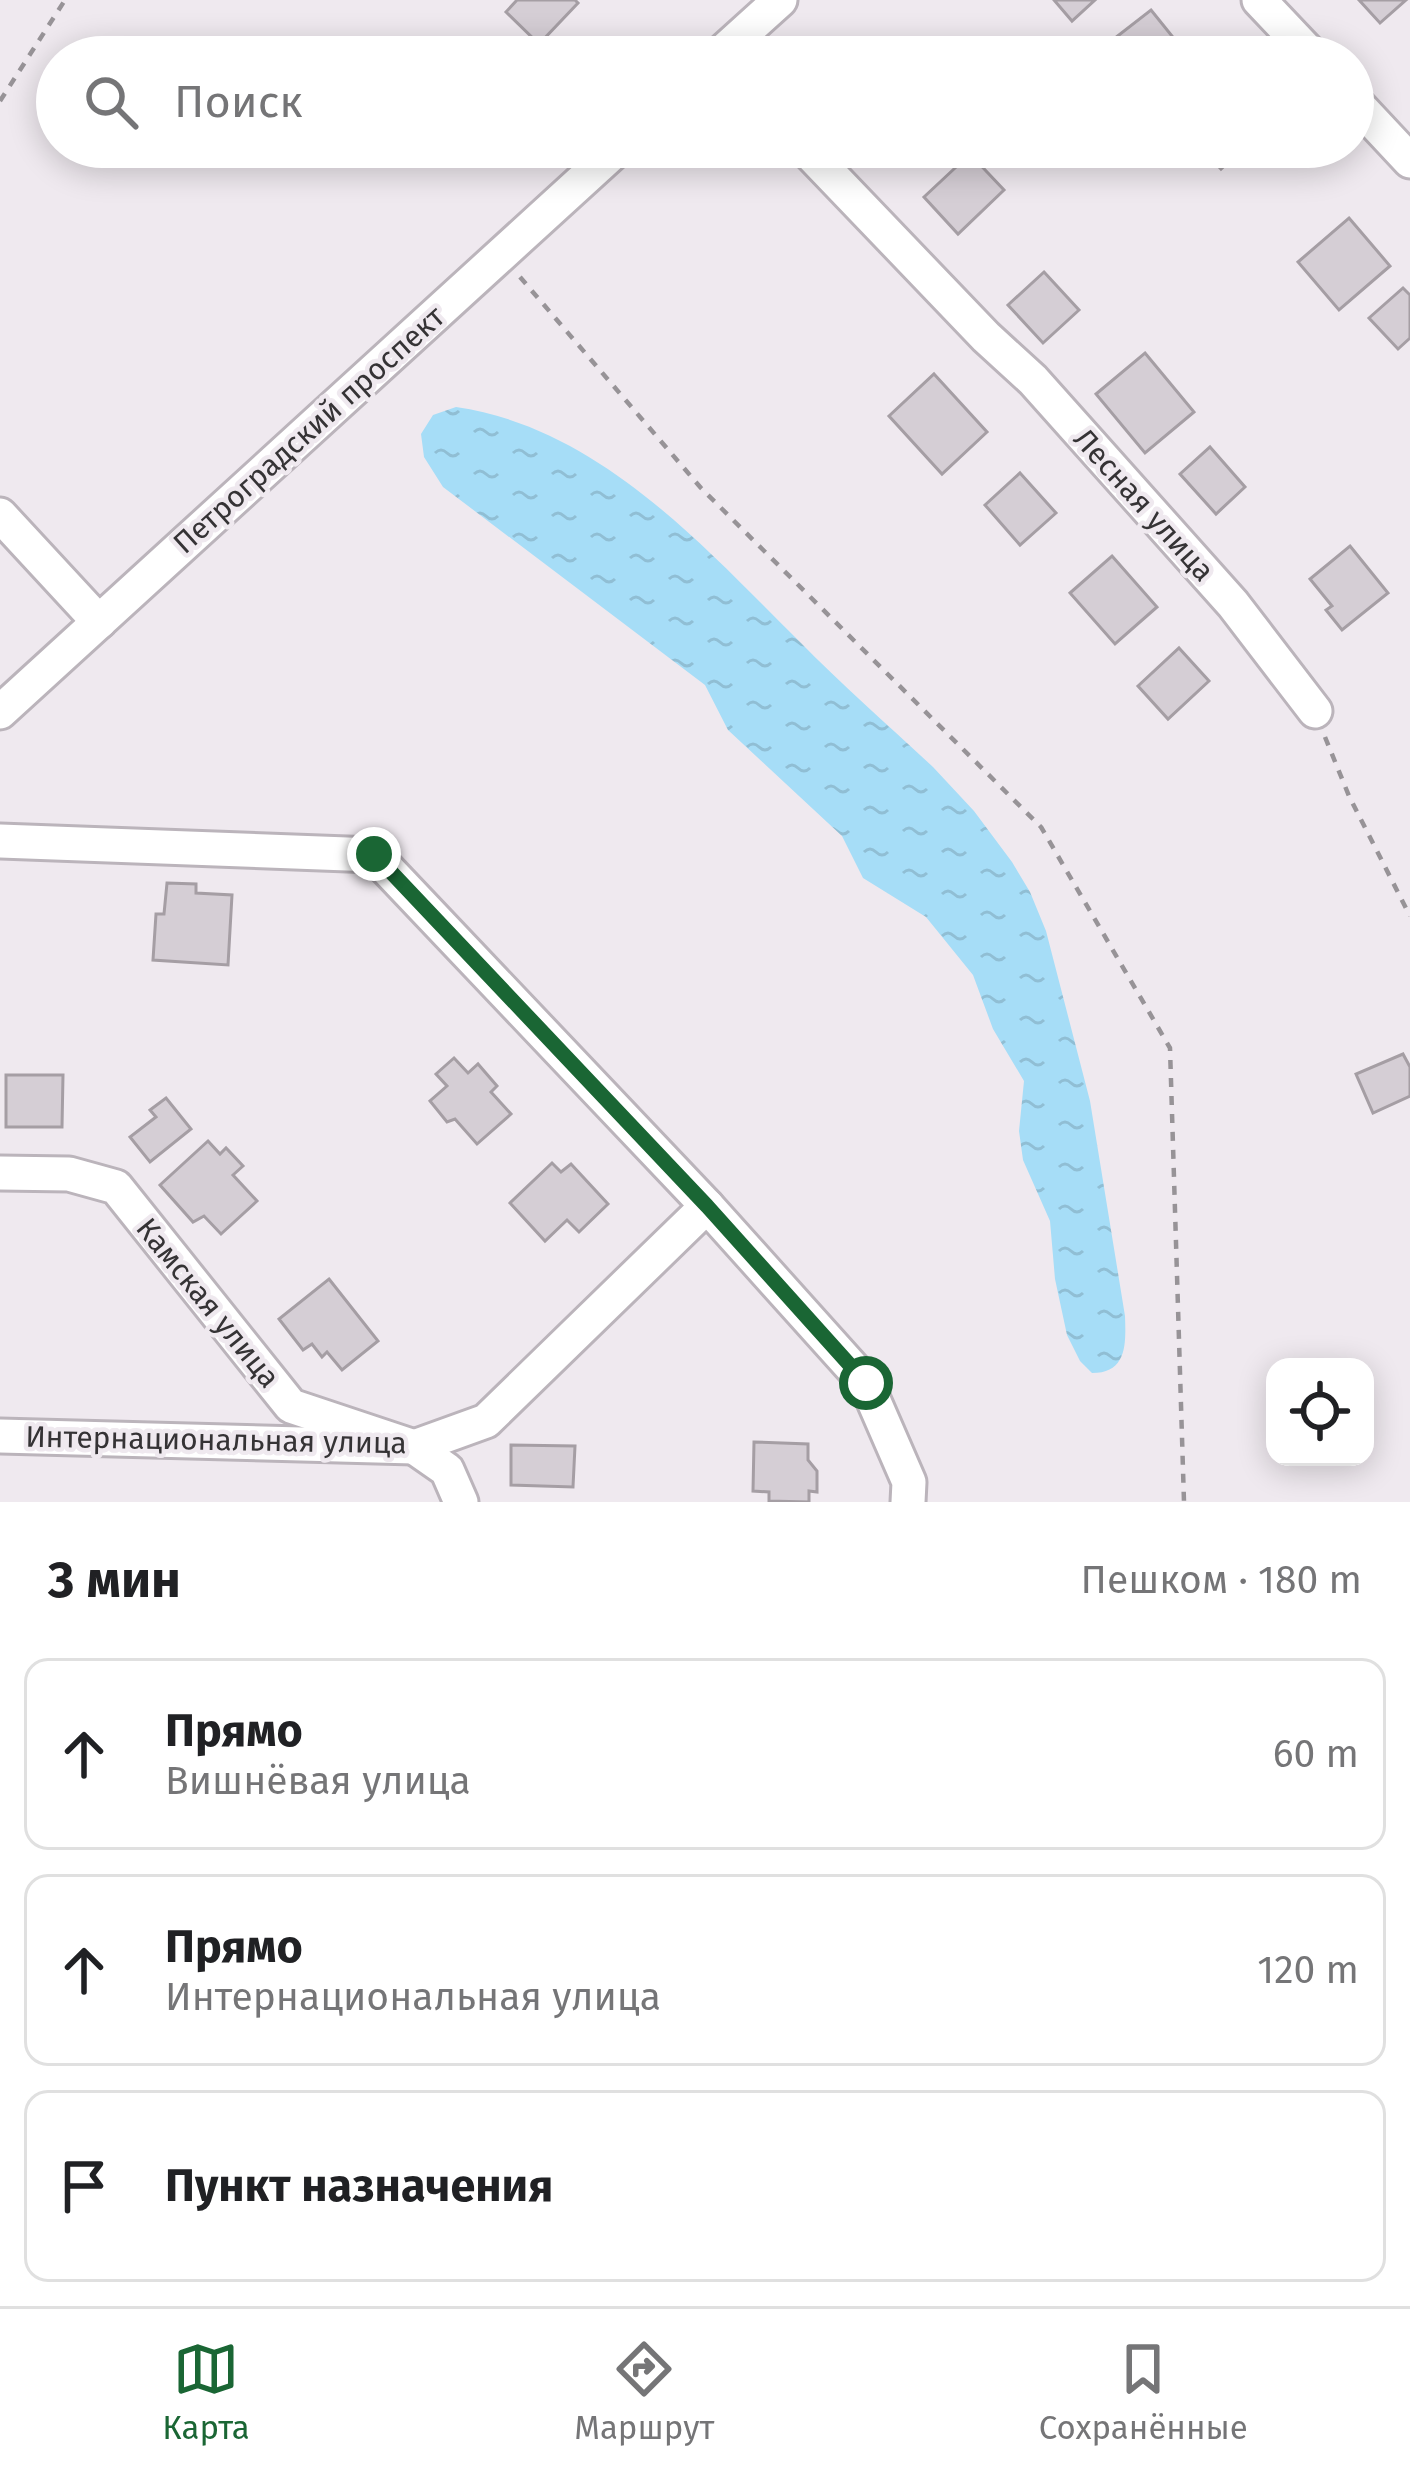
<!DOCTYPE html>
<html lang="ru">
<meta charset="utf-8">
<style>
:root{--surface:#fff;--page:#f6f6f6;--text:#202124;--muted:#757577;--line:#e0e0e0;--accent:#1a6634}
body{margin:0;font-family:"Fira Sans",sans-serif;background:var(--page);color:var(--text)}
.controls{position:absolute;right:36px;bottom:36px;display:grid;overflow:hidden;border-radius:24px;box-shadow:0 6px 30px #0003}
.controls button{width:108px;height:108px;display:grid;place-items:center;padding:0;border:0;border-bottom:3px solid var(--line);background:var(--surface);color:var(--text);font:60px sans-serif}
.stop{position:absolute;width:36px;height:36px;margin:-27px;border:9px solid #1a6634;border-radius:50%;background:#fff}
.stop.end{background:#1a6634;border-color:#fff;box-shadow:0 3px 12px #0008}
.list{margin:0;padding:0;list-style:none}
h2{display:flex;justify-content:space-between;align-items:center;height:156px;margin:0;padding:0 48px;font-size:51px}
h2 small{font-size:39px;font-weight:400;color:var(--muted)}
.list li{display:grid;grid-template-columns:78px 1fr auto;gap:36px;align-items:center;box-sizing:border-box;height:192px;margin:0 24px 24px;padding:0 24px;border:3px solid var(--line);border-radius:24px}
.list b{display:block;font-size:45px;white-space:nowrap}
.list p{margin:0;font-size:39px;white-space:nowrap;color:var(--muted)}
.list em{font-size:39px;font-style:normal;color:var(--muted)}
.icon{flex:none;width:66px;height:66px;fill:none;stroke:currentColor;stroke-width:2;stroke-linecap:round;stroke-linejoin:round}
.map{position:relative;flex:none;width:1410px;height:1502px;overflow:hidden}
.search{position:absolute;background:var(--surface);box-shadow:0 6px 30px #0003;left:36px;right:36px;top:36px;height:132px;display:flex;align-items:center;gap:30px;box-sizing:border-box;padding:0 42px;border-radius:66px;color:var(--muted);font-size:45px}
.sheet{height:804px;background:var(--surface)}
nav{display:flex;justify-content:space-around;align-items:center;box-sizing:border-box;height:168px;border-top:3px solid var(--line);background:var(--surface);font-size:33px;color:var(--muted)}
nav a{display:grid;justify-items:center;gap:6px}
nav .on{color:var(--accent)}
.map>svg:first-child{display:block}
.water{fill:url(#water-ripples)}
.building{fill:#d5ced5;stroke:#a59ea4;stroke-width:3}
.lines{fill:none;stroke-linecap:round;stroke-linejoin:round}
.minor-casing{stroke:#bbb4bb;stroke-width:39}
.path{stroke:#979397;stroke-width:4.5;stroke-dasharray:9 9;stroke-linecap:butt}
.minor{stroke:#fff;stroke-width:33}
.route{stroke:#1a6634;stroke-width:15}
.labels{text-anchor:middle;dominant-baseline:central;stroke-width:9;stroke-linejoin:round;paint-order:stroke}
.street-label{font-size:30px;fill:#353335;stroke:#efe9ef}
</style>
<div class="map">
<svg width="1410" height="1502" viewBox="0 0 1410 1502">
<defs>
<pattern id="water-ripples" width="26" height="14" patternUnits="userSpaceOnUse" patternTransform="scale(3)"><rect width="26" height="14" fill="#a6ddf7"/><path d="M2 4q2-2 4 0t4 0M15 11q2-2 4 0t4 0" fill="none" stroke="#90bed4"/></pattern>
</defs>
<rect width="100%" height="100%" fill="#efe9ef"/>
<path class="water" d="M 456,407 C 599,428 702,545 799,641 C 842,685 888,725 933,767 L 974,811 L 1012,862 L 1030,892 L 1046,931 L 1090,1101 L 1125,1316 C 1126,1344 1127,1373 1092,1373 L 1080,1361 L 1067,1335 L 1055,1279 L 1050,1221 L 1023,1160 L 1019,1131 L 1024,1081 L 993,1029 L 973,975 L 926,917 L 863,878 L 842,836 L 728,730 L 705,685 L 443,487 L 424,457 L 421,434 L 433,415 Z"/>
<g class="building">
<polygon points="517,0 575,0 578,3 539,44 506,12"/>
<polygon points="1054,0 1095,0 1072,21"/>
<polygon points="1359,0 1406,0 1380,23"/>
<polygon points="1151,10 1176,41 1156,57 1130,57 1115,38"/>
<polygon points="1201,147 1244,147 1221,169"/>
<polygon points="970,154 1004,190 958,234 924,197"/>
<polygon points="1349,218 1390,266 1339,310 1298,262"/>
<polygon points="1044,272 1079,310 1043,343 1008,305"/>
<polygon points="1403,288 1410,295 1410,338 1398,349 1369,318"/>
<polygon points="1145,353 1194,412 1145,453 1096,394"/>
<polygon points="934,374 987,432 942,474 889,416"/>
<polygon points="1210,447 1245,487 1216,514 1180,474"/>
<polygon points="1020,473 1056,513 1020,545 985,505"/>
<polygon points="1350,546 1388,593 1342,630 1326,610 1332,606 1310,579"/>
<polygon points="1112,556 1157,607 1115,644 1070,593"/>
<polygon points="1179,648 1209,681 1168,719 1138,686"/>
<polygon points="167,883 196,884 196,893 232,895 228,965 153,960 156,914 164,914"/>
<polygon points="1403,1054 1410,1067 1410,1096 1373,1113 1356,1074"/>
<polygon points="454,1058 468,1073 478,1064 497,1086 491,1092 511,1114 477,1144 455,1119 447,1122 430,1101 447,1086 436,1074"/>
<polygon points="6,1075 63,1075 62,1127 6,1127"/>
<polygon points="166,1098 191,1129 150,1162 130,1137 156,1117 150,1110"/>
<polygon points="208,1141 220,1154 226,1148 243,1166 233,1175 257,1201 221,1234 204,1216 193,1222 160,1185"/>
<polygon points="552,1163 561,1172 571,1164 608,1204 579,1232 567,1220 545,1241 510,1203"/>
<polygon points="329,1279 378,1341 342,1370 327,1352 322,1357 312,1344 303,1350 279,1319"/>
<polygon points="754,1442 808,1444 808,1460 817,1471 817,1492 809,1491 809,1502 769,1501 769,1492 753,1491"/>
<polygon points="511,1445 575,1446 573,1487 511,1485"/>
</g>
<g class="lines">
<g class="minor-casing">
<g id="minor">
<polyline points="1259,0 1313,57"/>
<polyline points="717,57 780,0"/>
<polyline points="1353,100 1410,161"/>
<polyline points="804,147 986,337 1033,380 1233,604 1315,711"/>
<polyline points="0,515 99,622"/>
<polyline points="0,712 619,147"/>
<polyline points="0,841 374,855 707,1206 486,1421 414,1447 0,1436"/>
<polyline points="0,1173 69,1174 116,1187 291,1406 414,1447 447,1470 461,1502"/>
<polyline points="707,1206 866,1383 909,1482 908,1502"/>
</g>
</g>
<g class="path">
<polyline points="0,101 65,0"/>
<polyline points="520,277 701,488 1041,827 1170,1048 1184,1502"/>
<polyline points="1325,737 1349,796 1410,916"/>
</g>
<use href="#minor" class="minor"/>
</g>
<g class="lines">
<polyline class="route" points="374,854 707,1206 866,1383"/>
</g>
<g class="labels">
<g class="street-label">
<text transform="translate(309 430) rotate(-42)">Петроградский проспект</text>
<text transform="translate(1144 505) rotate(48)">Лесная улица</text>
<text transform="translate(208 1303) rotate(51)">Камская улица</text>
<text transform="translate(216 1440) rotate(1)">Интернациональная улица</text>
</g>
</g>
</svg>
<div class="controls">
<button><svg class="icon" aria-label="locate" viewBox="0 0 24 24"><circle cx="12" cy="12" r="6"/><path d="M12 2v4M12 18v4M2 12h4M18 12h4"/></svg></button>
</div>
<div class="stop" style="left:866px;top:1383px"></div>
<div class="stop end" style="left:374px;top:854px"></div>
<div class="search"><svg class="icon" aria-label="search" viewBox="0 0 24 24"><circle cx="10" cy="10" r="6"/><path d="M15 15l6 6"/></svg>Поиск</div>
</div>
<section class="sheet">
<h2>3 мин<small>Пешком · 180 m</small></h2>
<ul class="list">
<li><svg class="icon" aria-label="ahead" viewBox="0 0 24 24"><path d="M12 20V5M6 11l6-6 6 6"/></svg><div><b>Прямо</b><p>Вишнёвая улица</p></div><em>60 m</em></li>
<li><svg class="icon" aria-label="ahead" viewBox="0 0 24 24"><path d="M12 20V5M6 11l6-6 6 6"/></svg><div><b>Прямо</b><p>Интернациональная улица</p></div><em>120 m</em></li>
<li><svg class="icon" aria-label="arrive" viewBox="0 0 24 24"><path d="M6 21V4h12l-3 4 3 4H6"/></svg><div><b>Пункт назначения</b></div></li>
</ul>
</section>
<nav>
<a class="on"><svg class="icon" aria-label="map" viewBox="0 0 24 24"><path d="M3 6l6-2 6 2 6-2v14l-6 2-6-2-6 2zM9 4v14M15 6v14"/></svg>Карта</a>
<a><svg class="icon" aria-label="directions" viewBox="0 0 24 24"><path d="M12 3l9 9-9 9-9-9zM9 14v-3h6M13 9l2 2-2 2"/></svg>Маршрут</a>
<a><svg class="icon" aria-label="saved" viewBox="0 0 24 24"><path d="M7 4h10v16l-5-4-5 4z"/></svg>Сохранённые</a>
</nav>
